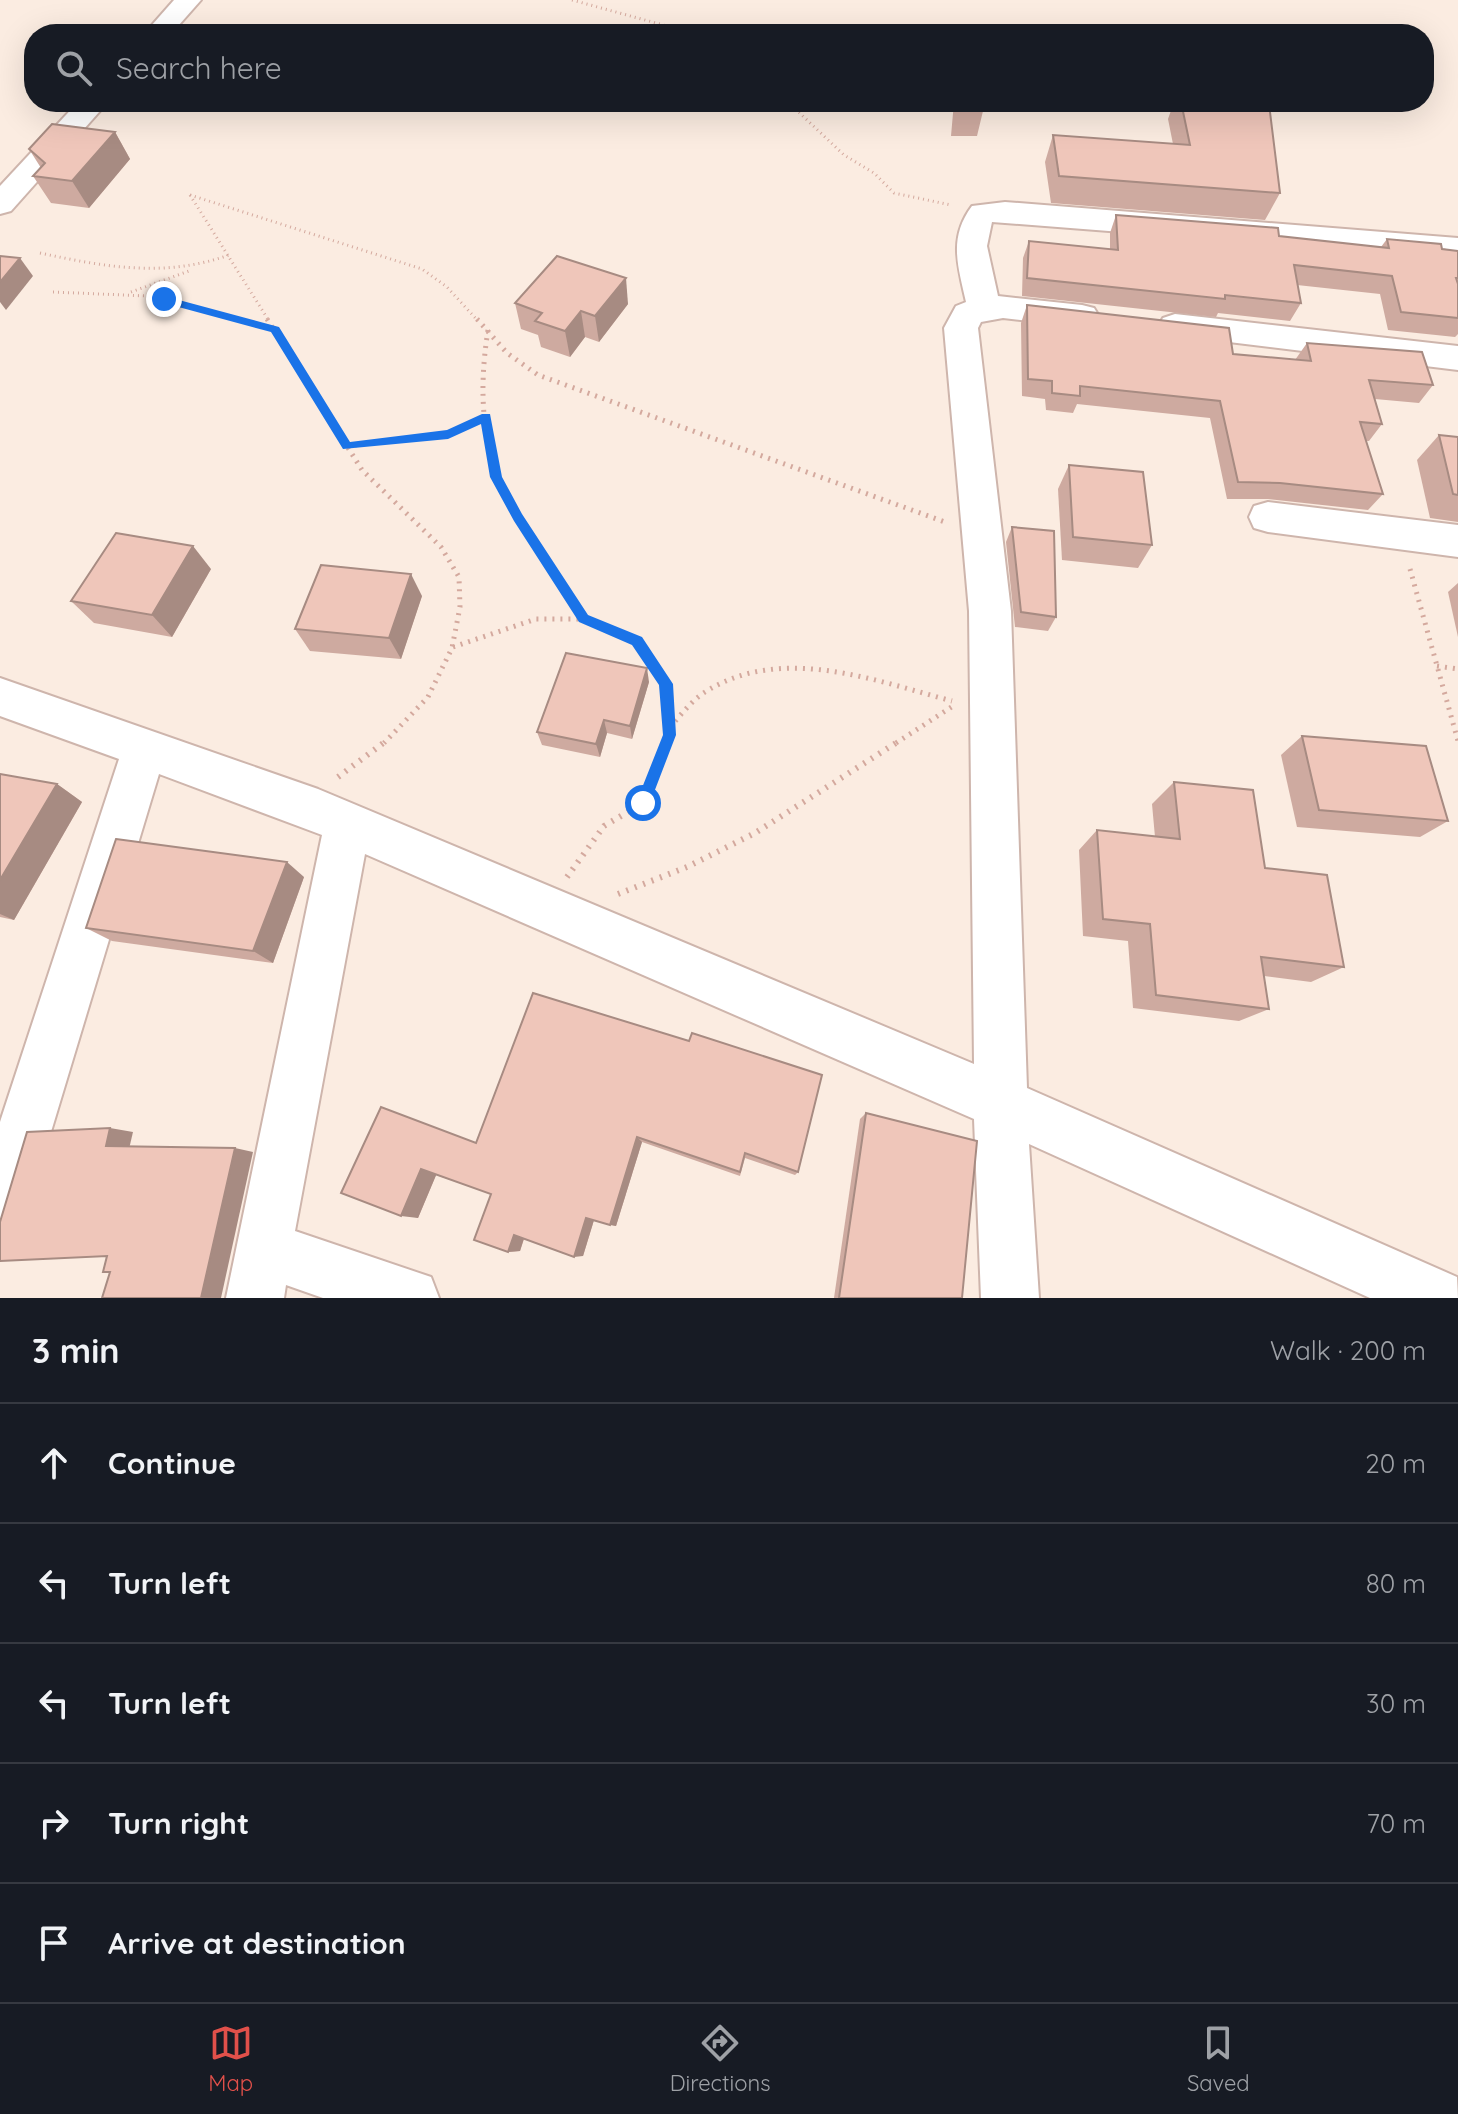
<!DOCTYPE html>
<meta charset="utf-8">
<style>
:root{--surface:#171b24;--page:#20242c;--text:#f1f3f6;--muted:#9ea1a6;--line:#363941;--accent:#e1504a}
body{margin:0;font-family:Quicksand,sans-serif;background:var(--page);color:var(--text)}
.stop{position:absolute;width:24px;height:24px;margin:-18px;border:6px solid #1a73e8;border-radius:50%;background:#fff}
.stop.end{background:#1a73e8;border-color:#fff;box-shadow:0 2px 8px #0008}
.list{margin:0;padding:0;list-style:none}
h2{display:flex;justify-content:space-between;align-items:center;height:104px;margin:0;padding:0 32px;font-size:34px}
h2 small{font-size:26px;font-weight:400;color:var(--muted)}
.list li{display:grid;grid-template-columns:52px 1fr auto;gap:24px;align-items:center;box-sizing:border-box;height:120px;padding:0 32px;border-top:2px solid var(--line)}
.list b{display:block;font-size:30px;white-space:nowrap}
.list em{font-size:26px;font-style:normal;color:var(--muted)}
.icon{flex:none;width:44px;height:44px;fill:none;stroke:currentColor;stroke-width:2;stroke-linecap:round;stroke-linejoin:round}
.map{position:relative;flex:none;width:1458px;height:1298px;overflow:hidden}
.search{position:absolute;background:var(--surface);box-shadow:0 8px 32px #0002;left:24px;right:24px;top:24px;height:88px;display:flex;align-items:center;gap:20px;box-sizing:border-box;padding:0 28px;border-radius:32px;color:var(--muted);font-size:30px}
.sheet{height:704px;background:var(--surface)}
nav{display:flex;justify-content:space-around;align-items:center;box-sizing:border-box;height:112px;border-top:2px solid var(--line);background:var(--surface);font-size:22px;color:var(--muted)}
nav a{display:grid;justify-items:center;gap:4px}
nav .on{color:var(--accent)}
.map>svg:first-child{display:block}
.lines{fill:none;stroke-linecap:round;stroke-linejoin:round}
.minor-casing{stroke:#ceb5ac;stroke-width:4}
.path-far2{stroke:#d4a99e;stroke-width:3;stroke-dasharray:1 4;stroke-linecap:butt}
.path-far1{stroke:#d4a99e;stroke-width:5;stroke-dasharray:2 6;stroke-linecap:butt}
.path{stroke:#d4a99e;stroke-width:6;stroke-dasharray:2 7;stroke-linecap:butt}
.minor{fill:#fff;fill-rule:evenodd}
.wall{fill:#ceaaa0}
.shaded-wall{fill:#a78b82}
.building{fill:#efc6ba;stroke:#a78b82;stroke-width:2}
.route{fill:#1a73e8}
</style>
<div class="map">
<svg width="1458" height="1298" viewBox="0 0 1458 1298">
<rect width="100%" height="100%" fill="#fbece1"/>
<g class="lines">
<g class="minor-casing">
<g id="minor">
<polygon points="174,0 201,0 171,34 144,34"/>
<polygon points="78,102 108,102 11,211 0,214 0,186"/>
<path d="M 1005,202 L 1458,238 L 1458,258 L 992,222 L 987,246 L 998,296 L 1082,305 L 1094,308 L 1099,316 L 1094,324 L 1082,327 L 1003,318 L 981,322 L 978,328 L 1011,611 L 1027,1088 L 1457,1277 L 1458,1298 L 1370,1298 L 1029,1144 L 1039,1298 L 981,1298 L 974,1119 L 365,854 L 295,1231 L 431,1277 L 439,1298 L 323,1298 L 286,1285 L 284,1298 L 226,1298 L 322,835 L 159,774 L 28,1208 L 20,1228 L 0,1236 L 0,1122 L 119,759 L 0,716 L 0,678 L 318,789 L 974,1064 L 969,611 L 944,328 L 956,306 L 966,302 C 958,266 948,238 972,206 Z"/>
<polygon points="1175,314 1458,346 1458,370 1163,334 1158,326 1163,318"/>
<polygon points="1268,502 1458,525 1458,557 1268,532 1254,528 1249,517 1254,506"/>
</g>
</g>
<g class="path-far2">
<polyline points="572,0 696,34"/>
<polyline points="788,102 844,155 874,173 894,193 951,205"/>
<polyline points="190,195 422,269 447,287 478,321"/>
<polyline points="190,195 269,321"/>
<path d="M 40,253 C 105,267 165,278 229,255"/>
<polyline points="53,292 147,296 243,321"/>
<polyline points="131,292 189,271"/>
</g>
<g class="path-far1">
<polyline points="235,319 275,329"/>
<polyline points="267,319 362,470 441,547 459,577 460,607 452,648 428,697 384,743"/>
<polyline points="477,319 507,353 538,375 945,522"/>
<path d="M 488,330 C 467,464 514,514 583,618"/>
<polyline points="347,446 448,434 486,417"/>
<polyline points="1410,569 1458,741"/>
<polyline points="453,647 536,619 584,619 637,641 666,684 670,735 667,743"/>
<polyline points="1437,666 1458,669"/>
<path d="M 670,727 C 681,715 691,701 705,692 C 781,644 873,680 952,701"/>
<polyline points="896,743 953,706"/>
</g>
<g class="path">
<polyline points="338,777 386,741"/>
<polyline points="567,877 604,826 643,803 668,741"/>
<polyline points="618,894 687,867 755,833 899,741"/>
</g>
<use href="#minor" class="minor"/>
</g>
<g class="wall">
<polygon points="954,102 1053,102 1050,111 983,111 977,136 951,136"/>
<polygon points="1174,102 1254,102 1280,193 1265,220 1051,203 1045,162 1053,135 1173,144 1168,119"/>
<polygon points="115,132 130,159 89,208 51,203 33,176 41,168 29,149"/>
<polygon points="1116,215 1279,236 1381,247 1387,239 1458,251 1458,334 1455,337 1388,330 1380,294 1297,285 1301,303 1290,321 1218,313 1216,317 1022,296 1023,258 1029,241 1110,249 1110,233"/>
<polygon points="515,303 628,304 599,342 585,337 570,357 541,347 538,335 521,329"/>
<polygon points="1027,305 1233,354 1295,360 1307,343 1433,385 1419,403 1375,399 1382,424 1369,441 1366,441 1383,494 1368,510 1268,499 1227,499 1210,418 1077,404 1073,413 1046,410 1045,399 1022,396 1021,323"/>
<polygon points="1439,435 1458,437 1458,522 1430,518 1417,460"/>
<polygon points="1069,465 1152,545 1138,568 1062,560 1058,489"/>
<polygon points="1012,527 1056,617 1048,631 1015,627 1006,542"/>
<polygon points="211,569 172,637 94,623 71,601"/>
<polygon points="1458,583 1458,637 1448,592"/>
<polygon points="422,596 401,659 310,651 295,629"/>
<polygon points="649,682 632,739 607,733 600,757 542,745 537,732"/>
<polygon points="1302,736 1448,821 1420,837 1297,827 1281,755"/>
<polygon points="0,774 57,784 82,802 14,920 0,917"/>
<polygon points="1174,782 1265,868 1344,967 1311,982 1264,976 1269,1009 1239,1021 1133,1008 1128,941 1083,936 1079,850 1097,830 1155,837 1152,804"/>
<polygon points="304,877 273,963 112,941 86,928"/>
<polygon points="533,993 798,1172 795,1175 745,1158 740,1176 642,1142 616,1226 594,1220 583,1256 524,1239 520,1251 508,1252 491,1194 436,1175 418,1218 341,1193 476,1143"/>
<polygon points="866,1113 962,1298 834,1298 860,1119"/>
</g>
<g class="shaded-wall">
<polygon points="115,132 130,159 89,208 72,181"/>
<polygon points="20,258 33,276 6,310 0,302 0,282"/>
<polygon points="626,278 628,304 599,342 595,316"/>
<polygon points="581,311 585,337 570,357 565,331"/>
<polygon points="193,546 211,569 172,637 152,615"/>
<polygon points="411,574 422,596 401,659 389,638"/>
<polygon points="647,668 649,682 632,739 630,726"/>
<polygon points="604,720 607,733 600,757 596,744"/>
<polygon points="57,784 82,802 14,920 0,914 0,880"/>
<polygon points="287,862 304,877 273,963 253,951"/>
<polygon points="110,1128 133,1132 129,1149 106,1146"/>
<polygon points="637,1137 642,1142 616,1226 610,1225"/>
<polygon points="235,1148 253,1152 221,1298 201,1298"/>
<polygon points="421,1169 437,1173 418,1218 401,1216"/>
<polygon points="586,1218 594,1220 583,1256 574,1257"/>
<polygon points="514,1235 525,1235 520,1251 508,1252"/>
</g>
<g class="building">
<polygon points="957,102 985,102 983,109 957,109"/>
<polygon points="1181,102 1254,102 1269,104 1280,193 1059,176 1053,135 1190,145"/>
<polygon points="52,124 115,132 72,181 33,176 45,163 29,149"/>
<polygon points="1116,215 1278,228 1279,236 1389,248 1387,239 1441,244 1442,249 1458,251 1458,278 1456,278 1458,284 1458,318 1401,312 1392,276 1294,265 1301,303 1225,295 1225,299 1027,278 1029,241 1118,250"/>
<polygon points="0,256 20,258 0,282"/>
<polygon points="557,256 626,278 595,316 581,311 565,331 535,321 542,313 515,303"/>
<polygon points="1027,305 1229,328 1233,354 1311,361 1307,343 1422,352 1433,385 1369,380 1382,424 1360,422 1383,494 1280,483 1238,482 1220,401 1080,386 1080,396 1052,393 1052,381 1028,379"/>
<polygon points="1439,435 1458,437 1458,495 1453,494"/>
<polygon points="1069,465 1143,472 1152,545 1073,537"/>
<polygon points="1012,527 1054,531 1056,617 1021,612"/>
<polygon points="116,533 193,546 152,615 71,601"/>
<polygon points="321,565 411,574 389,638 295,629"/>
<polygon points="566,653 647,668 630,726 604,720 596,744 537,732"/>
<polygon points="1302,736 1426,746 1448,821 1319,810"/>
<polygon points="0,774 57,784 0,880"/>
<polygon points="1174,782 1253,790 1265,868 1327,875 1344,967 1261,957 1269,1009 1156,995 1150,924 1103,919 1097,830 1180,839"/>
<polygon points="116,839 287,862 253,951 86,928"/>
<polygon points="533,993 689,1041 692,1033 822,1075 798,1172 745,1153 740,1172 637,1137 610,1225 586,1218 574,1257 514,1235 508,1252 474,1240 491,1194 421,1169 401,1216 341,1193 381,1107 476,1143"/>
<polygon points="866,1113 977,1141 962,1298 839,1298"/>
<polygon points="110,1128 106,1146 235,1148 201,1298 102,1298 110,1272 103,1272 107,1256 0,1261 0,1222 27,1132"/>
</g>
<polygon class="route" points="164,296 279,327 350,442 447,430 482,414 490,414 502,477 522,514 588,615 642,637 673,684 676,735 648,808 643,810 636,803 663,735 659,685 632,645 579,622 514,521 490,477 481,424 448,439 343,449 271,332 160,302 159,299"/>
</svg>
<div class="stop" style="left:643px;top:803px"></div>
<div class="stop end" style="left:164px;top:299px"></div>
<div class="search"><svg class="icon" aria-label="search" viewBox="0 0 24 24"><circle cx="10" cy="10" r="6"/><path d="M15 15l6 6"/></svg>Search here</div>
</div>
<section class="sheet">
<h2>3 min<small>Walk · 200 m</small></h2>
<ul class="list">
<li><svg class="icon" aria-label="ahead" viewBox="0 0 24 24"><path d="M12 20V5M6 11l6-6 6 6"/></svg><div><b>Continue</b></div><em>20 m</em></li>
<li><svg class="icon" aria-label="left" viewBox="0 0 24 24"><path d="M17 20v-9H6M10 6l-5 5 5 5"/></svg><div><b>Turn left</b></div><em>80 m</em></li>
<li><svg class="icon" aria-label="left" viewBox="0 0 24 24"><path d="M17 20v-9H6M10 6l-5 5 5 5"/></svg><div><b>Turn left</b></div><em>30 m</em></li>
<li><svg class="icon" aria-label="right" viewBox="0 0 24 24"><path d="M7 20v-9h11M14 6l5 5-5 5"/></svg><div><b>Turn right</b></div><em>70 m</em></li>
<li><svg class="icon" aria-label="arrive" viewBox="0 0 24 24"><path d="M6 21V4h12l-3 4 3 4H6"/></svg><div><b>Arrive at destination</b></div></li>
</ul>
</section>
<nav>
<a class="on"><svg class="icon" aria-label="map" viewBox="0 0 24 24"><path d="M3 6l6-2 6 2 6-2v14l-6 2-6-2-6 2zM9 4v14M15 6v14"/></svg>Map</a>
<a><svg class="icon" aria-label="directions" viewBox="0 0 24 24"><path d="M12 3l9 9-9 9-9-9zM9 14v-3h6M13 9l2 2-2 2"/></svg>Directions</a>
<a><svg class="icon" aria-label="saved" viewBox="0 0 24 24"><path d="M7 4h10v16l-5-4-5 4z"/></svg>Saved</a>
</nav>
